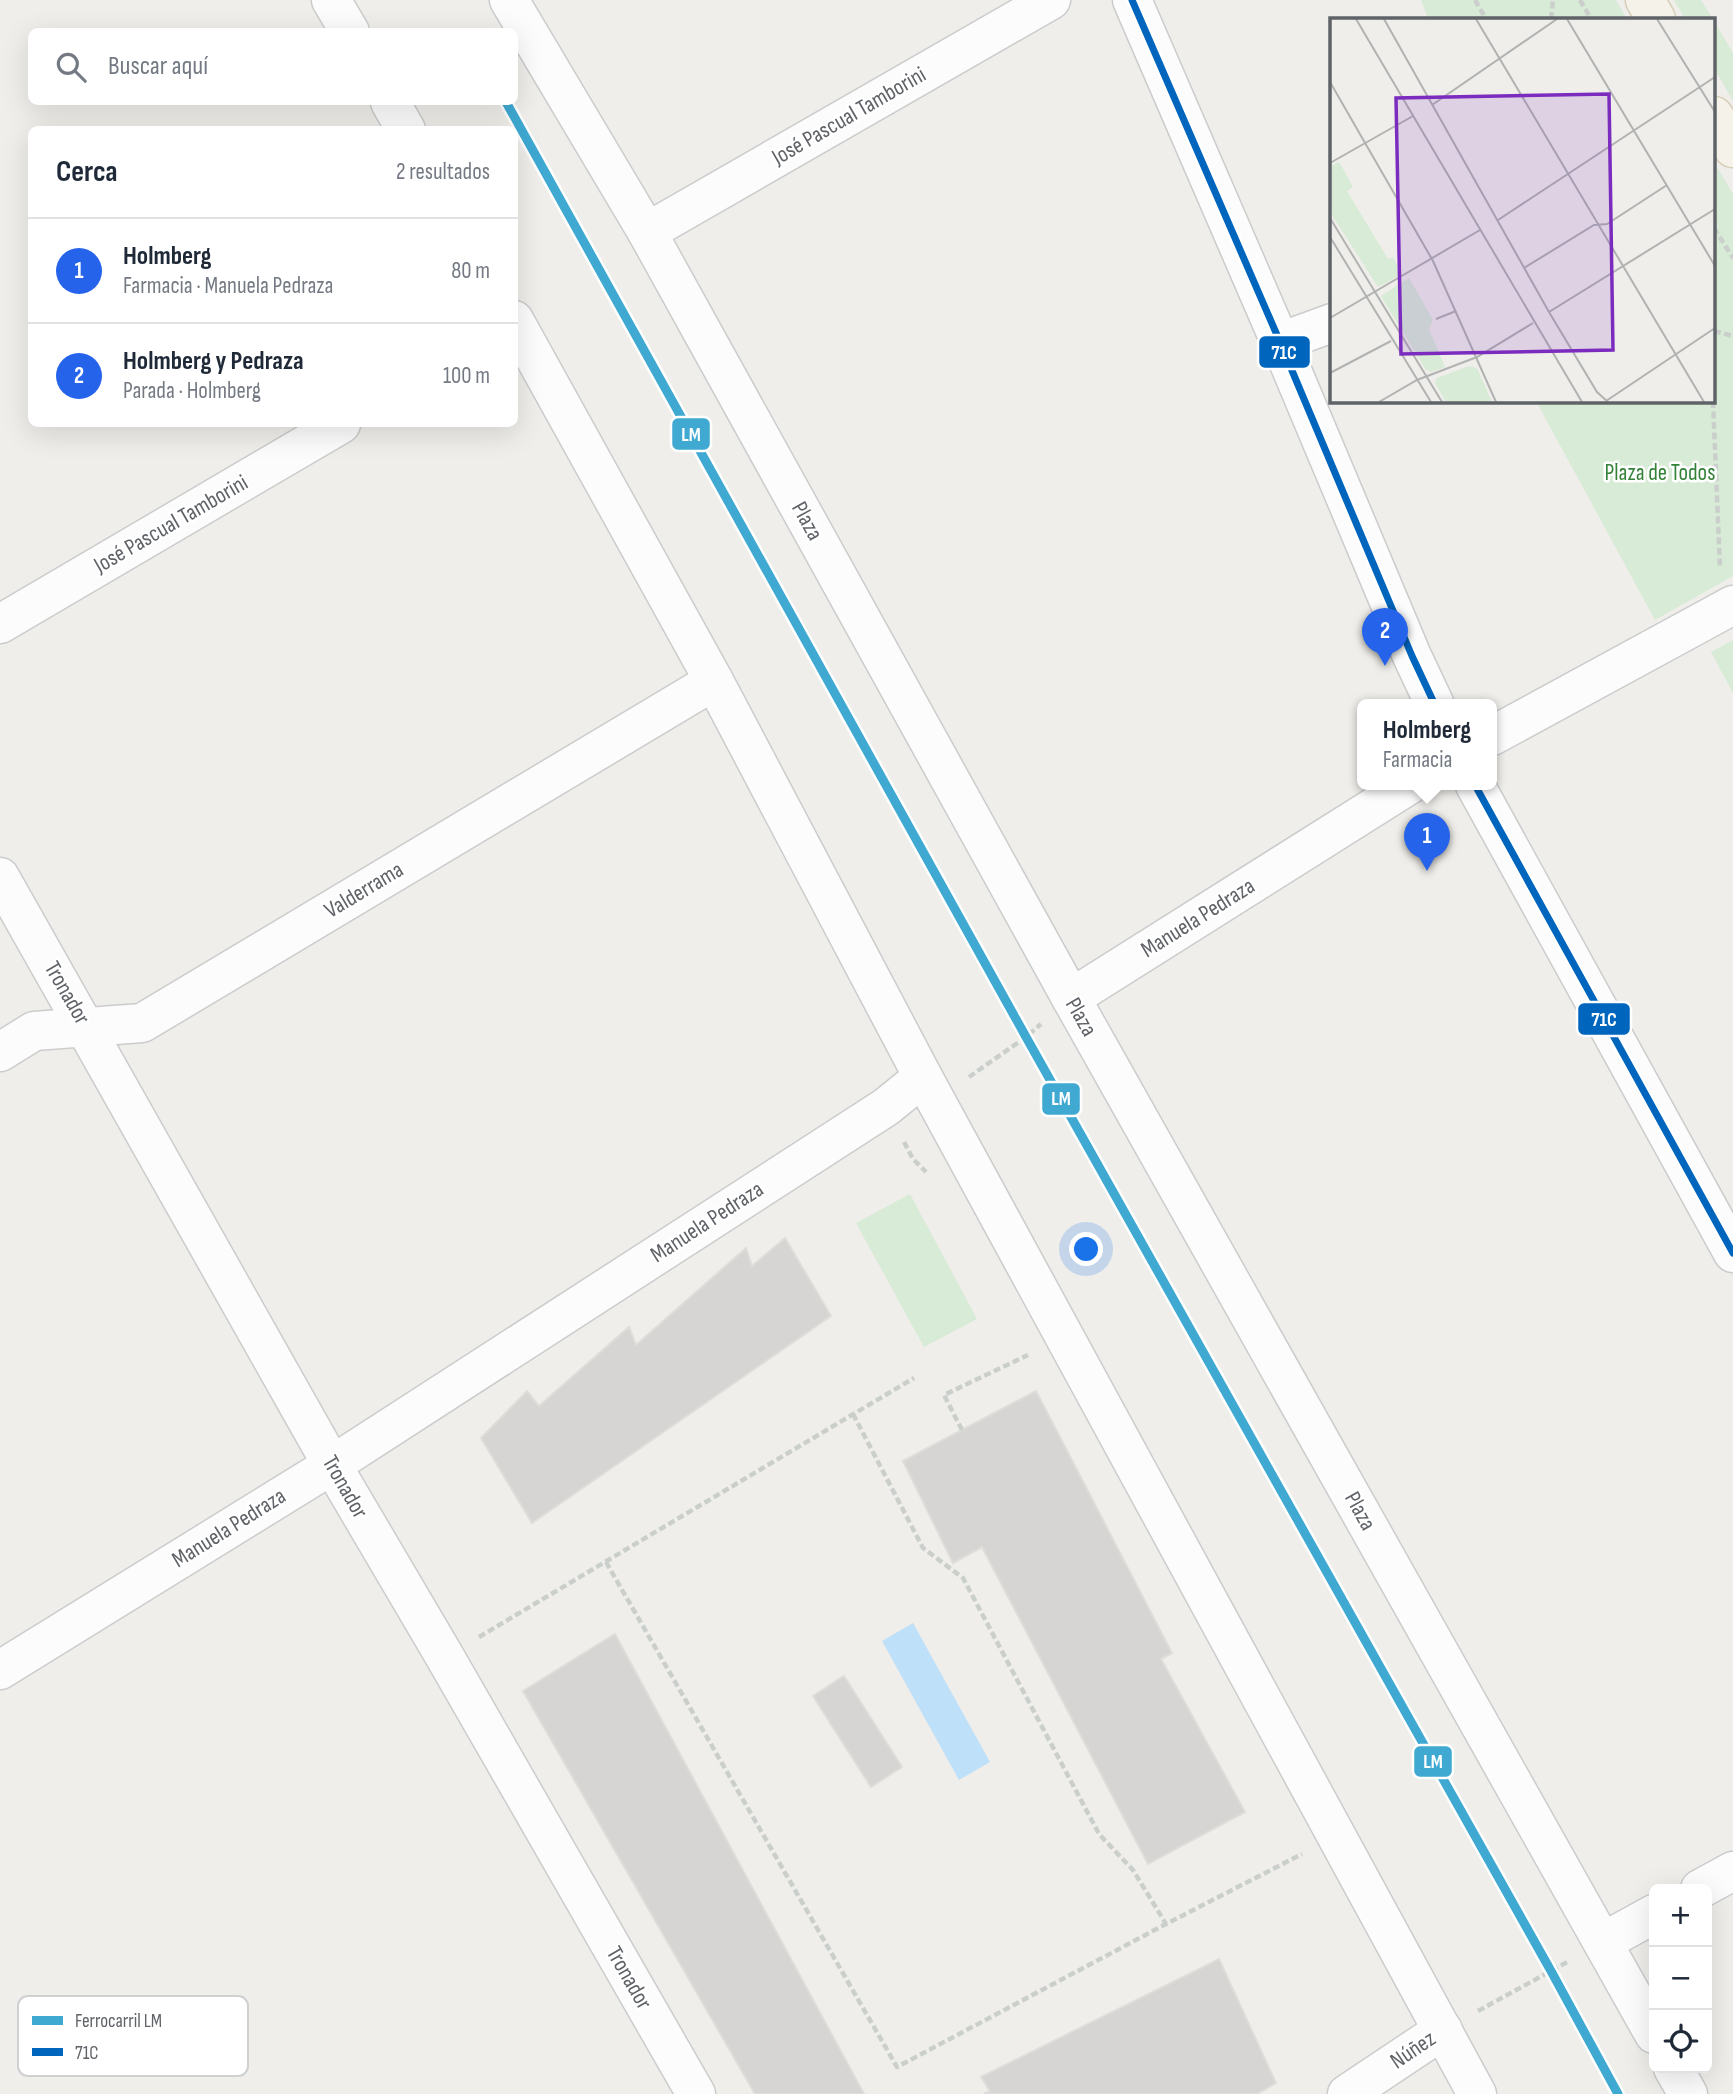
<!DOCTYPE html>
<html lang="es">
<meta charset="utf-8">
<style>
:root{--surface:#fff;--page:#f2f2f3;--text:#1f2937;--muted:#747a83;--line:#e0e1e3;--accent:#2563eb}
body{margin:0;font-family:"Sofia Sans Condensed",sans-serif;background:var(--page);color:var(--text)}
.controls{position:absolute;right:21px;bottom:21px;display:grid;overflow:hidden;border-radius:10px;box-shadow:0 7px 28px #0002}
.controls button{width:63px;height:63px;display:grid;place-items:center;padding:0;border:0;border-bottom:2px solid var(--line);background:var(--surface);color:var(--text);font:35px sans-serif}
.you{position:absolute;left:1087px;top:1250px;width:24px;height:24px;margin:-18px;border:5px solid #fff;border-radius:50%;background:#1a73e8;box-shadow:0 0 0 10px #1a73e833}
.badge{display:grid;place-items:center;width:46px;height:46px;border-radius:50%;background:var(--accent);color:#fff;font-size:23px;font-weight:700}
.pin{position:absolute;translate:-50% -58px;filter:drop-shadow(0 2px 4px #0008)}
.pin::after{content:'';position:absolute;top:37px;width:24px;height:21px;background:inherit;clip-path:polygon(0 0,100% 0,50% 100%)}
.popup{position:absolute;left:1357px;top:699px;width:140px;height:91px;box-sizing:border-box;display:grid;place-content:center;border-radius:10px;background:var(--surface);filter:drop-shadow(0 2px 5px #0005);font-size:23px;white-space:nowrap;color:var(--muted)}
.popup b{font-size:26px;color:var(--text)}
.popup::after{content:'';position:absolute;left:50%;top:100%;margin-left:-14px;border:14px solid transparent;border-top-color:var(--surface)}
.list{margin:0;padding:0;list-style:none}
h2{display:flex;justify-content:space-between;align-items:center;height:91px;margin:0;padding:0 28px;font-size:30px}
h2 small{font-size:23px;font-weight:400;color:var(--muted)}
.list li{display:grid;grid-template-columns:46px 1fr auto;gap:21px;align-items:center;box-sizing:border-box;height:105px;padding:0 28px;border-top:2px solid var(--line)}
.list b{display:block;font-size:26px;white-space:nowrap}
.list p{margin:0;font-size:23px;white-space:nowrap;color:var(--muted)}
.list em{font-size:23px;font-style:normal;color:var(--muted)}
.icon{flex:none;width:38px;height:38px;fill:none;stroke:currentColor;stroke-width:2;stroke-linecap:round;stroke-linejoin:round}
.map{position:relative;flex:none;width:1733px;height:2094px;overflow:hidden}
.search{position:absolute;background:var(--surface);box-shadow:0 7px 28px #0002;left:28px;top:28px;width:490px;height:77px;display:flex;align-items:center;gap:18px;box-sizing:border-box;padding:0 24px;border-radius:10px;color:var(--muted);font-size:26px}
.panel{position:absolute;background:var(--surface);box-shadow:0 7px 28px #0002;left:28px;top:126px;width:490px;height:301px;border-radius:10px}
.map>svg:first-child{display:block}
.green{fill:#d8ebd6}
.water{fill:#bfe0f9}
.building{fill:#d6d5d3;stroke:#deddd9;stroke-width:2}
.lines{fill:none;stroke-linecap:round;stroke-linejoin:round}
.minor-casing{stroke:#cbcccc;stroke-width:41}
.major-casing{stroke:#d7ceb8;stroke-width:41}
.path{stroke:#cacfcc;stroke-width:4.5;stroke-dasharray:7 3.5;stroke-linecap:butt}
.minor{stroke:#fdfcfc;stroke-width:38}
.major{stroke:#f4f2e9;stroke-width:38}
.bus-1-casing{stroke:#fff;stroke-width:12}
.bus-1{stroke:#0065bd;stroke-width:7}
.rail-1-casing{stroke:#fff;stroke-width:14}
.rail-1{stroke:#3fa9d2;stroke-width:9}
.labels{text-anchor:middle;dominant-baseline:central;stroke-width:5;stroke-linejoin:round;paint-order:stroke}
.street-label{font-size:23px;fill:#5f6368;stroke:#fff}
.park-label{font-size:23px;fill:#348238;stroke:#fff}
.inset-road{fill:none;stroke:#b1b2b2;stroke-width:2}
.view{fill:#7b2cbf;fill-opacity:0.15;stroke:#7b2cbf;stroke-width:3.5}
.inset-edge{fill:none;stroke:#5f6368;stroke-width:3.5}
.key{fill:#fff;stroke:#cfd0d2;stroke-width:2}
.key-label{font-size:19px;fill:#5f6368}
.line-badge{stroke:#fff;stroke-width:2.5}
.badge-label{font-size:19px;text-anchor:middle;font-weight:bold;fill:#fff}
</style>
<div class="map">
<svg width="1733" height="2094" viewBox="0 0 1733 2094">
<rect width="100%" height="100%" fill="#efeeea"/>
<g class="green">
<polygon points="1421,0 1616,0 1627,19 1428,19"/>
<polygon points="1674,0 1701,0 1713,19 1685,19"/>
<polygon points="1714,21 1733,53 1733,101 1714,68"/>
<polygon points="1714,162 1733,194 1733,576 1655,620 1536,401 1714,401"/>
<polygon points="1733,640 1733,693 1711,652"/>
<polygon points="910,1194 977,1319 924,1347 856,1223"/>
</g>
<polygon class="water" points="913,1623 990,1762 959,1780 882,1641"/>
<g class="building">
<polygon points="785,1238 831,1316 532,1523 481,1438 527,1391 539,1406 629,1327 636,1345 746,1248 752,1266"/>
<polygon points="1036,1391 1172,1653 1161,1659 1245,1812 1148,1864 982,1547 953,1563 903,1461"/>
<polygon points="615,1634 864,2094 755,2094 523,1691"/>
<polygon points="844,1676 902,1767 871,1787 813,1696"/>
<polygon points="1219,1959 1276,2083 1257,2094 984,2094 990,2091 981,2077"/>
</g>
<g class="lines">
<g class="minor-casing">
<g id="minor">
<polyline points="331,0 350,32"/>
<polyline points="509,0 647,232 1071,998 1654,2034"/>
<polyline points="1132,0 1280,342 1412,656 1435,705"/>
<polyline points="390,102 406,130"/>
<polyline points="647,232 1051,0"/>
<polyline points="514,320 714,681 923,1077 1477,2094"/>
<polyline points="1280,342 1332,323"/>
<polyline points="0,624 341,424"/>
<polyline points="1492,736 1733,605"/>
<polyline points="1475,785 1733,1253"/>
<polyline points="0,877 332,1465 445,1657 696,2094"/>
<polyline points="1071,998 1409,785"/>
<polyline points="0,1052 34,1031 142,1023 714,681"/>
<polyline points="0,1670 332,1465 886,1107 923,1077"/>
<polyline points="1700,1889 1733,1871"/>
<polyline points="1603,1942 1654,1914"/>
<polyline points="1673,2068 1688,2094"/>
<polyline points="1347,2094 1443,2030"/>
</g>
</g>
<g class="major-casing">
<g id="major">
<polyline points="1645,0 1656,19"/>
<polyline points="1714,116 1733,148"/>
</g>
</g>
<g class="path">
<polyline points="1475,0 1486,19"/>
<polyline points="1580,0 1591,19"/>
<polyline points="1551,19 1553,0"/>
<polyline points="1714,228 1733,258"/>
<polyline points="1714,331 1733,336"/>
<polyline points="1713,401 1720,568"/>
<polyline points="969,1077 1026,1037 1041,1024"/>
<polyline points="904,1142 913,1159 926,1172"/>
<polyline points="853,1414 923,1548 963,1578 1099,1834 1133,1870 1166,1924"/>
<polyline points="962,1430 944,1395 1028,1355"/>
<polyline points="606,1562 897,2067 1166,1924 1302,1854"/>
<polyline points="479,1637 914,1378"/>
<polyline points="1478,2011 1569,1961"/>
</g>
<use href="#minor" class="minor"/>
<use href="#major" class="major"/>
<g class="bus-1-casing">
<g id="bus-1">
<polyline points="1132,0 1280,342 1412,656 1435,705"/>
<polyline points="1475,785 1733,1253"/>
</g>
</g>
<use href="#bus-1" class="bus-1"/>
<g class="rail-1-casing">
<polyline id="rail-1" points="506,102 1026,1037 1551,1971 1618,2094"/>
</g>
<use href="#rail-1" class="rail-1"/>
</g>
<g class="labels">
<g class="street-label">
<text transform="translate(849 116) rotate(-30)">José Pascual Tamborini</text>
<text transform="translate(807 521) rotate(61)">Plaza</text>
<text transform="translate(171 524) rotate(-30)">José Pascual Tamborini</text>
<text transform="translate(364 890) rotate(-31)">Valderrama</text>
<text transform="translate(1198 918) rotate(-32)">Manuela Pedraza</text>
<text transform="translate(67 993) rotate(60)">Tronador</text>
<text transform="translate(1081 1017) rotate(60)">Plaza</text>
<text transform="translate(707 1222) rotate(-33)">Manuela Pedraza</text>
<text transform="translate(345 1487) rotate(60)">Tronador</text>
<text transform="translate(1360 1511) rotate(61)">Plaza</text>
<text transform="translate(229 1528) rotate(-32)">Manuela Pedraza</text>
<text transform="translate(629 1978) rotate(60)">Tronador</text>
<text transform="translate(1413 2050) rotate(-34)">Núñez</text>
</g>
<g class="park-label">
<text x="1660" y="473">Plaza de Todos</text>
</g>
</g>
<g transform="translate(1330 18)">
<rect width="385" height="385" fill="#efeeea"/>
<path d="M 9,144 L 23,169 L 17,173 L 58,241 L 63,239 L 72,256 L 48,269 L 0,194 L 0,149 ZM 79,260 L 103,302 L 99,311 L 115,349 L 101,354 L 96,352 L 51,278 ZM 139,348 L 147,350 L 162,384 L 116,384 L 105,365 L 107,360 Z" fill="#d8ebd6"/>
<path class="inset-road" d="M 26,1 L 252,384M 54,1 L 219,294 L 267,374 L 278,384M 146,1 L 374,384M 237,1 L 385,248M 327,1 L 385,94M 0,64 L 103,243 L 166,384M 102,87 L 227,1M 0,145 L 83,98M 0,200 L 112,384M 168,202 L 385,59M 0,219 L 101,384M 194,250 L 264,207 L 277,206 L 337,167M 219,294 L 385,191M 0,300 L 150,212M 106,301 L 126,293M 0,355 L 61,323M 276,383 L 385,310M 49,384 L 87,362 L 147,339 L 203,305"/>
<path class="view" d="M 279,76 L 283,332 L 71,336 L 66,80 Z"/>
<rect width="385" height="385" class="inset-edge"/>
</g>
<rect x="18" y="1996" width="230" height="80" rx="10" class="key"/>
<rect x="32" y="2016" width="31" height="9" fill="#3fa9d2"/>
<rect x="32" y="2048" width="31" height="8" fill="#0065bd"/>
<g class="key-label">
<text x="75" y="2027">Ferrocarril LM</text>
<text x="75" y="2059">71C</text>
</g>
<g class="line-badge">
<rect x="1258" y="335" width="53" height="34" rx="7" fill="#0065bd"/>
<rect x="671" y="417" width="40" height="34" rx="7" fill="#3fa9d2"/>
<rect x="1577" y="1002" width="54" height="34" rx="7" fill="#0065bd"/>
<rect x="1041" y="1082" width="40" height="34" rx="7" fill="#3fa9d2"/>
<rect x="1413" y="1745" width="40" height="33" rx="7" fill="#3fa9d2"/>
</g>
<g class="badge-label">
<text x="1284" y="359">71C</text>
<text x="691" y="441">LM</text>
<text x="1604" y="1026">71C</text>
<text x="1061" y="1105">LM</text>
<text x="1433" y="1768">LM</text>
</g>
</svg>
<div class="controls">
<button>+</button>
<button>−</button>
<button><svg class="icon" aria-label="locate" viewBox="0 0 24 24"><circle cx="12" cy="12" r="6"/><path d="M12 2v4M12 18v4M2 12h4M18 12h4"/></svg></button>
</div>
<div class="you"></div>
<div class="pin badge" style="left:1427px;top:871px">1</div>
<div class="popup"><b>Holmberg</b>Farmacia</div>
<div class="pin badge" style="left:1385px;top:666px">2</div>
<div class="search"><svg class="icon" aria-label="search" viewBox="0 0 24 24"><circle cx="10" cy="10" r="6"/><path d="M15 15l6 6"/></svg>Buscar aquí</div>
<section class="panel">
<h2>Cerca<small>2 resultados</small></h2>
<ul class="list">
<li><span class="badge">1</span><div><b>Holmberg</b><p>Farmacia · Manuela Pedraza</p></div><em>80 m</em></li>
<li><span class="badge">2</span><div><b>Holmberg y Pedraza</b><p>Parada · Holmberg</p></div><em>100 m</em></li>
</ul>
</section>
</div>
